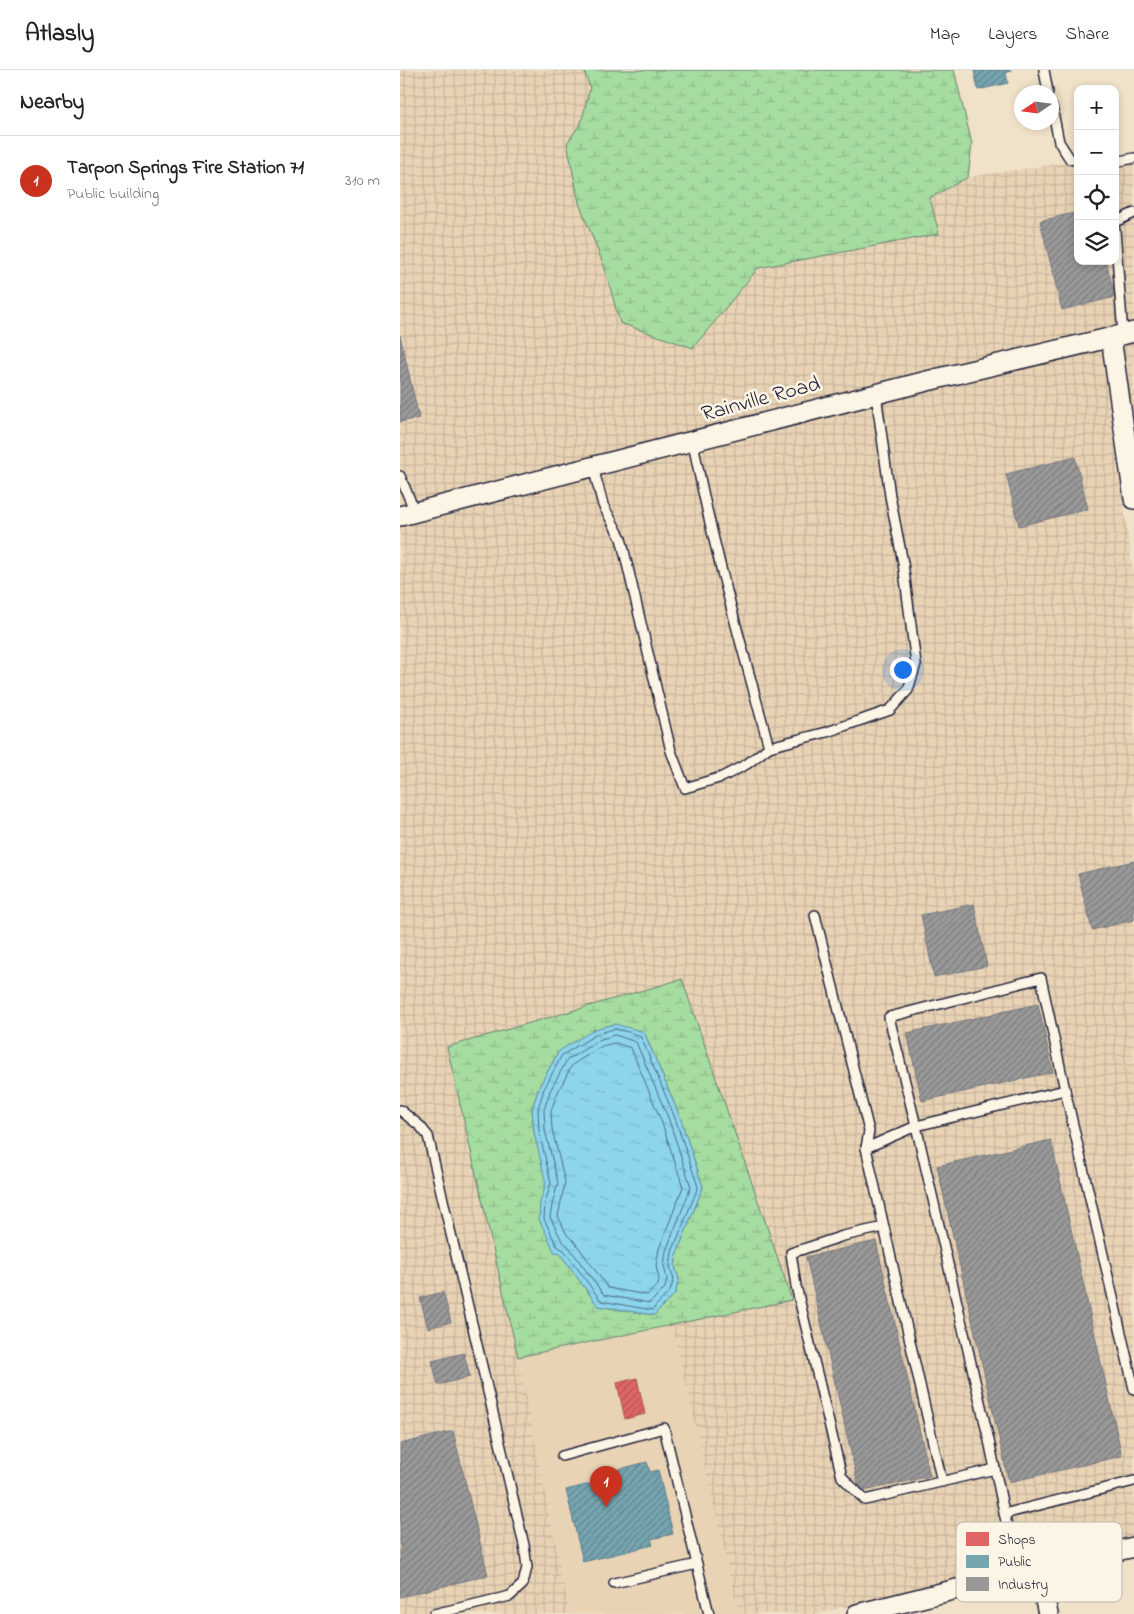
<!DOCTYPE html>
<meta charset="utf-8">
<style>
:root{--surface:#fff;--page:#f2f2f2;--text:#222;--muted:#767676;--line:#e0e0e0;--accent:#c8321e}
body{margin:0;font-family:"Indie Flower",sans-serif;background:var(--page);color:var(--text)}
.controls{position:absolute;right:15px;top:15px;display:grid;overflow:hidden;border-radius:10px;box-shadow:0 2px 8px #0003}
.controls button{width:45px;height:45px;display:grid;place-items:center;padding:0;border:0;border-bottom:1px solid var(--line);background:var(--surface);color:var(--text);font:25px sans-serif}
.compass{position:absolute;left:614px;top:15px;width:45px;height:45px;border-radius:50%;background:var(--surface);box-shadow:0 2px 8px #0003;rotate:257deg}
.you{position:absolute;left:502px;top:599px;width:18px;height:18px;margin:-12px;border:4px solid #fff;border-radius:50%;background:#1a73e8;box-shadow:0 0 0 8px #1a73e833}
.badge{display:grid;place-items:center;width:32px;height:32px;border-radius:50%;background:var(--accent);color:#fff;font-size:16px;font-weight:700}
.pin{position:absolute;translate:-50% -41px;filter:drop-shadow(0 1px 2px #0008)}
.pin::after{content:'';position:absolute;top:26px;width:18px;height:15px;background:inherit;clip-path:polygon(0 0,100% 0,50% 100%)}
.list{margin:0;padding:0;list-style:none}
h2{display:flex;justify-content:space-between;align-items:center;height:65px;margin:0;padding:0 20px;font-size:21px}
h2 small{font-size:16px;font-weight:400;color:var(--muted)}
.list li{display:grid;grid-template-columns:32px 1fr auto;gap:15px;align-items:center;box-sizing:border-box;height:90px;padding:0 20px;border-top:1px solid var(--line)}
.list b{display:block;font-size:19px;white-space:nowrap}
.list p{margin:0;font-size:16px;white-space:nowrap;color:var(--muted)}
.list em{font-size:16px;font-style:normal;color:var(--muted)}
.icon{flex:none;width:28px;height:28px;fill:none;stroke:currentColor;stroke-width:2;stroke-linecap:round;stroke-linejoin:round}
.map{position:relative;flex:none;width:734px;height:1544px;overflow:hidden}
header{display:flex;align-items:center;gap:30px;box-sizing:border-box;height:70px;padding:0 25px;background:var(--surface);border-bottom:1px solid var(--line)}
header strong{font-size:24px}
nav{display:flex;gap:28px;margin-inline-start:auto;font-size:18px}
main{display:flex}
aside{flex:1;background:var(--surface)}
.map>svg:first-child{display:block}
.built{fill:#e8d3b5}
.industrial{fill:url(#industrial-grid)}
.wetland{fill:url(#wetland-marsh);stroke:#647f6e;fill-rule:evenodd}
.water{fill:url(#water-ripples);stroke:#628da6}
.shops{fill:url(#shops-hatch);stroke:#a75259}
.public{fill:url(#public-hatch);stroke:#5d7e8c}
.industry{fill:url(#industry-hatch);stroke:#75757d}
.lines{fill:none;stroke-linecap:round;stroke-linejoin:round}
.shore{stroke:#4c6a82;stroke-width:1}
.service-casing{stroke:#22223b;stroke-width:12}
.minor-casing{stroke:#22223b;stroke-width:22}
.service{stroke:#fcf5e5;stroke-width:9}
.minor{stroke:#fcf5e5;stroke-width:19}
.labels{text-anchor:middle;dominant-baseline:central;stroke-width:5;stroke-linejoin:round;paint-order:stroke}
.street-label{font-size:22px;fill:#22223b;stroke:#fcf5e5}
.key{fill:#fcf5e5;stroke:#bbb6b2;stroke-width:1}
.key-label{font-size:14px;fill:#22223b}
</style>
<header>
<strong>Atlasly</strong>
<nav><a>Map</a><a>Layers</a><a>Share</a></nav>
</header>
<main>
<aside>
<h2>Nearby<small></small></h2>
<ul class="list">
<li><span class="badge">1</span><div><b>Tarpon Springs Fire Station 71</b><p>Public building</p></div><em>310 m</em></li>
</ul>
</aside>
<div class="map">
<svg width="734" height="1544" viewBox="0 0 734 1544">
<defs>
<pattern id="industrial-grid" width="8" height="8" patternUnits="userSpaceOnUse" patternTransform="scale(1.25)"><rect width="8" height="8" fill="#e8d3b5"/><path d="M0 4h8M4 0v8" fill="none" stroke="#c7b59d"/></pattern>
<pattern id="wetland-marsh" width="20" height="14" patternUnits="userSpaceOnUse" patternTransform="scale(1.25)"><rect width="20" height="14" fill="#a5dca0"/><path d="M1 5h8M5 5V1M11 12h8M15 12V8" fill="none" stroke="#8ebc8b"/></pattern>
<pattern id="water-ripples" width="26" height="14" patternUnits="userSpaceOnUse" patternTransform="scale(1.25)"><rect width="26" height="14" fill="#8cd5ed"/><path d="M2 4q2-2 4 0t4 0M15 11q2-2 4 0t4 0" fill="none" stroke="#78b7cc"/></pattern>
<pattern id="shops-hatch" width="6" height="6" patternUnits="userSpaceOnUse" patternTransform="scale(1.25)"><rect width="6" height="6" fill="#e06666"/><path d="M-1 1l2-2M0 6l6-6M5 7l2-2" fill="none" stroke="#b55455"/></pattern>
<pattern id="public-hatch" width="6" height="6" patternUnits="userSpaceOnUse" patternTransform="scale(1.25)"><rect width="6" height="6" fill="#76a5af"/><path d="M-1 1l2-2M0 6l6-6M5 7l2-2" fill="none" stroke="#608690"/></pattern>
<pattern id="industry-hatch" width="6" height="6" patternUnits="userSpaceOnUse" patternTransform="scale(1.25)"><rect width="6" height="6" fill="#999"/><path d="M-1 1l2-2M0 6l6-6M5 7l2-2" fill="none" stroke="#7c7c7e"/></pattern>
</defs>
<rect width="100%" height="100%" fill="#f0e1c9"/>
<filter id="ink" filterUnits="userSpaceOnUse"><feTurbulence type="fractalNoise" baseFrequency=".02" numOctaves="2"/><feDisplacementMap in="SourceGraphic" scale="10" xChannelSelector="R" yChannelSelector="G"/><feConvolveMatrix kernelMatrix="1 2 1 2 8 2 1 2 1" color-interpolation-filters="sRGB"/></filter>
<g filter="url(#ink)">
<polygon class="built" points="272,1255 345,1544 170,1544 118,1287"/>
<g class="industrial">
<polygon points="0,0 184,0 190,18 181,53 167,73 220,252 293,278 358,198 539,164 530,128 568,107 678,91 678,191 715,191 715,86 734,83 734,251 524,301 256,371 262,390 530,321 701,280 734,509 734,1467 615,1494 416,1544 339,1544 272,1255 391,1230 281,909 48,977 118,1287 170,1544 0,1544"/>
<polygon points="734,272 734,350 723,275"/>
</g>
<g class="wetland">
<polygon points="184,0 554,0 572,74 568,107 530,128 539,164 358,198 293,278 220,253 204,196 179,133 167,73 181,53 190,18"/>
<path d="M 282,909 L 392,1230 L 118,1287 L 47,977 ZM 244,962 L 280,1047 L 303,1117 L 277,1183 L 275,1197 L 279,1209 L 275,1224 L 254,1245 L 198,1236 L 159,1182 L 141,1132 L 147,1114 L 134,1062 L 132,1039 L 139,1017 L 159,981 Z"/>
</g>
<polygon class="water" points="215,954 244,962 280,1047 303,1117 277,1183 275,1197 279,1209 275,1224 254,1245 198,1236 159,1182 155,1183 139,1149 140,1132 146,1114 134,1062 132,1039 139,1017 159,981 195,959"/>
<polygon class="shops" points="237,1308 245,1344 225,1349 217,1313"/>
<g class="public">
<polygon points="574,0 611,0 611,1 606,3 608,13 578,20"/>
<polygon points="247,1392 250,1402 258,1400 273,1464 251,1469 253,1475 183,1492 166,1420 210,1409 208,1402"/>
</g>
<g class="industry">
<polygon points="678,142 678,191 706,191 715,227 662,240 640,151"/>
<polygon points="0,265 19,348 0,352"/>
<polygon points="675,387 688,439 619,456 606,404"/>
<polygon points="734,791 734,850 692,860 678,804"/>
<polygon points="574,834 587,896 534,907 521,845"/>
<polygon points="638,934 653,1002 522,1031 507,963"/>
<polygon points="651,1070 722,1386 609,1412 537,1096"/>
<polygon points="476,1171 530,1406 460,1422 406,1187"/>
<polygon points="43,1222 51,1252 28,1258 20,1228"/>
<polygon points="64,1283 70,1307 38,1315 32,1291"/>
<polygon points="53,1361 88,1505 0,1527 0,1374"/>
</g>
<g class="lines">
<g class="shore">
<polygon points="214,959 229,962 241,967 275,1048 298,1117 272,1182 270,1197 274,1209 270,1221 252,1240 201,1231 164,1180 157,1176 144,1149 145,1133 151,1113 139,1061 138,1039 144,1019 162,985 197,964"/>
<polygon points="215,965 236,972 269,1050 291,1117 266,1181 264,1196 267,1209 265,1218 250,1233 204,1225 168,1176 162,1171 150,1147 152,1135 158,1113 145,1060 144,1040 150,1021 167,990 199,970"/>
<polygon points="215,973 231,978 262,1053 283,1117 259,1179 256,1196 259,1209 258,1215 247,1225 208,1218 174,1171 167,1165 158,1146 165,1112 152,1059 151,1041 157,1024 172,995 202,976"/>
</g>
<g class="service-casing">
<g id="service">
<polyline points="644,0 648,22"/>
<polyline points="652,37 659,72 670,89 678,91"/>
<polyline points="715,92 734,88"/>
<polyline points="715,152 734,143"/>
<polyline points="715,160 723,264"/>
<path d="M 293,372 C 312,475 342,576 369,677 L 427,662 L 490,640 L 508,620 L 516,594 L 503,493 L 490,426 L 476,324"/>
<polyline points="193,397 203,435 221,468 271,681 285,718 322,707 347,694 369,677"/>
<polyline points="0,406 15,442"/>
<polyline points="415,845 469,1061 466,1078"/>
<polyline points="0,1040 20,1056 28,1066 124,1475 127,1497 123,1514 110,1526 34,1544"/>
<polyline points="484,1157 466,1078 516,1056 489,947 641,908 665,1020"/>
<polyline points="162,1386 264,1358 309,1544"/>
<polyline points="542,1412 484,1157 443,1166 391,1183 396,1216 442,1407 465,1430 595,1399"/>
<polyline points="604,1444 734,1411"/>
<polyline points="617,1504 590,1375 516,1056 665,1020 734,1319"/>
<polyline points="214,1513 297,1494"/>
</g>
</g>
<g class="minor-casing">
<g id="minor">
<polyline points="711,268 734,429"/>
<polyline points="0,446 527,311 734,262"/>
<polyline points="638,1499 648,1544"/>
<polyline points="457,1544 617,1504 734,1477"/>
</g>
</g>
<use href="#service" class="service"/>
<use href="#minor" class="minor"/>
</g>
</g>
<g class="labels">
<g class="street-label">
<text transform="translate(361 330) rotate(-15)">Rainville Road</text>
</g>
</g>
<rect x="556" y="1452" width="166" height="80" rx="8" class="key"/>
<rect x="566" y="1462" width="23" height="14" fill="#e06666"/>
<rect x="566" y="1485" width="23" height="13" fill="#76a5af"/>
<rect x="566" y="1507" width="23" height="14" fill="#999"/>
<g class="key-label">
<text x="598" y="1474">Shops</text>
<text x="598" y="1496">Public</text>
<text x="598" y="1519">Industry</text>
</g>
</svg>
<div class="controls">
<button>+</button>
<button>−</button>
<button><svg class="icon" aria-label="locate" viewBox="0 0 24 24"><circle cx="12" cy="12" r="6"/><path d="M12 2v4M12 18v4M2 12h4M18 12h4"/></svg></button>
<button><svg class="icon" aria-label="layers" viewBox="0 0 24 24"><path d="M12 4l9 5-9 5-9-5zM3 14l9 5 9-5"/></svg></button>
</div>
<svg class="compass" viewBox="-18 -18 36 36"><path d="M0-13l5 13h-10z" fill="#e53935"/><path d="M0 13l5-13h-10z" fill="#767676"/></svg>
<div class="you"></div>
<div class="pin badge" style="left:206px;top:1437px">1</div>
</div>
</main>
